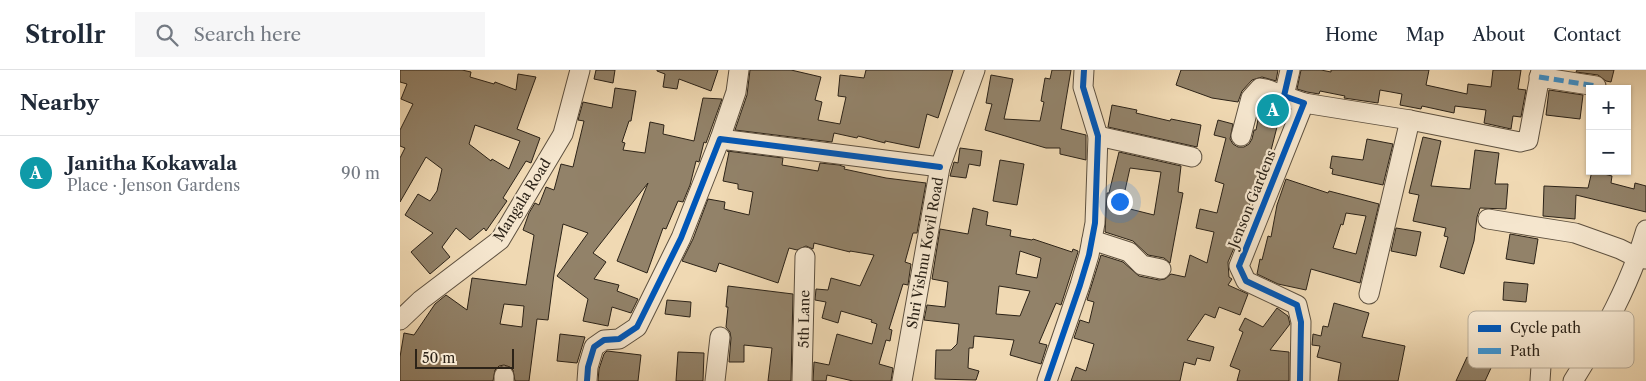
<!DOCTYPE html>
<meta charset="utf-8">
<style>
:root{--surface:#fff;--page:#f6f6f7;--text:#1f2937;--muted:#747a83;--line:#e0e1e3;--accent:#8f2418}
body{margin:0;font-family:"Libre Caslon Text",serif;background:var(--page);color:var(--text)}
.controls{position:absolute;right:15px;top:15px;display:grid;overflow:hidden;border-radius:0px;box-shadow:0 1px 4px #0004}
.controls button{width:45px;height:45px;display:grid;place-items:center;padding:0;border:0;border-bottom:1px solid var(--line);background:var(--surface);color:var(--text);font:25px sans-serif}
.scale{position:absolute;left:15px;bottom:12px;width:99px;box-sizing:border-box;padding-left:5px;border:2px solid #2c2318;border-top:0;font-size:14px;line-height:18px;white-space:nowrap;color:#2c2318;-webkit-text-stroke:4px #f5e6ce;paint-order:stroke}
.you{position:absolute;left:719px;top:131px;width:18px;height:18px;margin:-12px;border:4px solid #fff;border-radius:50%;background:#1a73e8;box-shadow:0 0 0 8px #1a73e833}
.badge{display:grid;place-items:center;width:32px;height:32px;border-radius:50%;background:var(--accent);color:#fff;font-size:16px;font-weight:700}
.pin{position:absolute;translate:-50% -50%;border:2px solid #fff;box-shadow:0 1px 5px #0006}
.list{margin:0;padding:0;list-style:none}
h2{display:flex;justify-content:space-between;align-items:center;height:65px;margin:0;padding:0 20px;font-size:21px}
h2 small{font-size:16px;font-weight:400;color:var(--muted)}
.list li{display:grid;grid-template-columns:32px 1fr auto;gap:15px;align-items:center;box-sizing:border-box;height:75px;padding:0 20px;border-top:1px solid var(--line)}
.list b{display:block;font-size:19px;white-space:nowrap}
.list p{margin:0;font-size:16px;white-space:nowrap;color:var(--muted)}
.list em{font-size:16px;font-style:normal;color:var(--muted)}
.icon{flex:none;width:28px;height:28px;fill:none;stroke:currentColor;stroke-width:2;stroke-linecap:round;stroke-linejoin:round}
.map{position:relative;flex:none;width:1246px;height:311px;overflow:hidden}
header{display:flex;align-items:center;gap:30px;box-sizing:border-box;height:70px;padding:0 25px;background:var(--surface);border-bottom:1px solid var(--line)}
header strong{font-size:24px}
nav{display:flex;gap:28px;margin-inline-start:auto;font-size:18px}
.search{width:350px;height:45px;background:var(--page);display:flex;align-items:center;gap:12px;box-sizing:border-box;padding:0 18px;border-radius:0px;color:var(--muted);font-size:19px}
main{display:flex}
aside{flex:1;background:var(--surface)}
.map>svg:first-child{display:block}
.building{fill:#928269;stroke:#2c2318;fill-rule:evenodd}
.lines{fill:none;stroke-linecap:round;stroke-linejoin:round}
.minor-casing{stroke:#5d503f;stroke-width:21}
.minor{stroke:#f5e6ce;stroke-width:19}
.quiet{stroke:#3c95d4;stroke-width:5;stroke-dasharray:10 5;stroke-linecap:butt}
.cycleway-casing{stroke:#f5e6ce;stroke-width:9}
.cycleway{stroke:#0057b8;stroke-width:6}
.labels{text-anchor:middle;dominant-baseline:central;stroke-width:4.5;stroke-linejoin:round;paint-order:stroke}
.street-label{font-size:14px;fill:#2c2318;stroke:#f5e6ce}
.key{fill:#f5e6ce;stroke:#b9ac97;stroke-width:1}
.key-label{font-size:14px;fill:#2c2318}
</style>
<header>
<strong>Strollr</strong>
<div class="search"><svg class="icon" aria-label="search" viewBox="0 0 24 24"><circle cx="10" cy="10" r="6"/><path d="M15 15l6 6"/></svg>Search here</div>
<nav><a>Home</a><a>Map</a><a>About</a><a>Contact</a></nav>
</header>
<main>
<aside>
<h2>Nearby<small></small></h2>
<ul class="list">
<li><span class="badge" style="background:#0f9aa8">A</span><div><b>Janitha Kokawala</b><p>Place · Jenson Gardens</p></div><em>90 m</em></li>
</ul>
</aside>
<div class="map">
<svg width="1246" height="311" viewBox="0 0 1246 311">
<rect width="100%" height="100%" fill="#f0d9b3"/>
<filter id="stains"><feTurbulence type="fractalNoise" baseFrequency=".004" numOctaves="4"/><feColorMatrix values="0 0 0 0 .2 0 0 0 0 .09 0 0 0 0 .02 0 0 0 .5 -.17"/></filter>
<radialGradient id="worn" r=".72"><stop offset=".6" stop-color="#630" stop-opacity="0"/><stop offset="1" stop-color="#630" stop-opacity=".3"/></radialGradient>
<g class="building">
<path d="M 0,0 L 62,0 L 71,2 L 70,7 L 94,14 L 95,12 L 116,20 L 118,4 L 136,7 L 117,59 L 140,68 L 131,93 L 126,91 L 103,128 L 107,131 L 86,161 L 84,158 L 70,170 L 56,158 L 42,177 L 50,187 L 30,204 L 11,182 L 33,163 L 5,145 L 18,124 L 30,131 L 37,121 L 42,99 L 26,87 L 0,132 L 0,88 L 5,78 L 0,76 L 0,60 L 13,34 L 1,29 L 7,14 L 0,12 ZM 75,55 L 120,71 L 109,99 L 92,89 L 91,91 L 69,74 Z"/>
<polygon points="196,0 215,0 213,13 194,9"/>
<polygon points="257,0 318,0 311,21 279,9 277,19 263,17 265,4 257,1"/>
<polygon points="350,0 391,0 421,7 415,30 422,32 418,50 440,54 446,27 438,26 440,5 464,8 466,0 553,0 538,48 527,44 519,78 485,71 485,73 458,66 457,68 434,63 432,72 335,60 347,25"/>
<polygon points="652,0 671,0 661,59 686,65 686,90 660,84 660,78 646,78 585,60 592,34 586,33 591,5 613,9 604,49 640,51 644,32 641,31 645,8 650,9"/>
<polygon points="781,0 878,0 876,11 862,7 852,10 842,21 838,32 812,28 776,15"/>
<polygon points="901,0 921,0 931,2 931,0 1029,0 1026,15 1067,24 1068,14 1091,17 1093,0 1121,0 1118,19 1126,20 1121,47 1113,46 1111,59 1084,53 1086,40 1055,36 1054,43 1022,36 1021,39 1000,35 1002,24 980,20 978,33 944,28 945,26 920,21 919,24 907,22 897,19"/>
<polygon points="1177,0 1214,0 1211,12 1206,11 1198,5 1176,2"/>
<path d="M 215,18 L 236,21 L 231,51 L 229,51 L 222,72 L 225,73 L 223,80 L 245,83 L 250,52 L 264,55 L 263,64 L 294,71 L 303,28 L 322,29 L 306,73 L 304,72 L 299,92 L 296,91 L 290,115 L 283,132 L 278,131 L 266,159 L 263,158 L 247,203 L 217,191 L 248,113 L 193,183 L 206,192 L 194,209 L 219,215 L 217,221 L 238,229 L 231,243 L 212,237 L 208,256 L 183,251 L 188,229 L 157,206 L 188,163 L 163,154 L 154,204 L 148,250 L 137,249 L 129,311 L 115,311 L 113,300 L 110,297 L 104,295 L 99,296 L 95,300 L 93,311 L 0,311 L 0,287 L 4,263 L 14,265 L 35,234 L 46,225 L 67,240 L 72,208 L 126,215 L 134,165 L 123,160 L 129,143 L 135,133 L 139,135 L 146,117 L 154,120 L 161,94 L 173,97 L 184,51 L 178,50 L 183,32 L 212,38 ZM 104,234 L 124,236 L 122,257 L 100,254 Z"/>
<polygon points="1149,20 1183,25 1180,49 1146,45"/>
<polygon points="864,30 888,39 882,54 878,53 867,96 856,122 852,121 848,143 845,143 843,157 828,192 829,207 832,209 828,215 848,224 840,245 819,237 815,248 805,244 787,270 814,277 810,291 797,288 795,295 784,292 780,311 671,311 676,297 686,301 694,274 674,268 680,250 689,253 694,232 687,230 701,185 723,192 739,206 759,210 765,209 771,204 785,207 790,185 807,193 814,162 796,158 800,139 817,143 824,114 815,111 826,68 814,65 818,50 833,54 830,69 833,74 838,77 844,77 849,74 852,69 854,60 856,60 861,34"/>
<polygon points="712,35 737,40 736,43 770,51 771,49 801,55 797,77 708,57"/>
<polygon points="1023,67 1041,71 1031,116 1070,119 1075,80 1099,83 1095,114 1108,114 1106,139 1080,138 1077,147 1074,171 1064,204 1040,197 1048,167 1044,166 1046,158 1013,151 1019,125 1009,123"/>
<polygon points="967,69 993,74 983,115 932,104 933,99 930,98 932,86 963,90"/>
<polygon points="560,78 582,81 580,96 569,94 566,108 550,106 554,92 558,93"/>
<polygon points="327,81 383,88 382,95 418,101 420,93 439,95 445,97 444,99 486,108 526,113 517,163 513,163 505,192 511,194 508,215 503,214 489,259 492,260 490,271 486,270 479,294 493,298 491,311 453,311 427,305 426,311 413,311 414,292 429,295 437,264 472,274 477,254 471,252 472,250 441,241 438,253 422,248 426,232 415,230 416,219 428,220 431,208 460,216 474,185 450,181 450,182 414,173 413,179 406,176 397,180 389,178 378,213 319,193 316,202 282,191 293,169 308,129 325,132 324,139 349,145 353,122 338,119 338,114 323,111 329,82"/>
<path d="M 719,82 L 781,96 L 778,122 L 783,123 L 770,193 L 764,188 L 748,185 L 733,171 L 705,162 L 707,123 L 709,123 ZM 730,98 L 761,102 L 754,145 L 726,138 L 729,126 L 724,125 Z"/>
<polygon points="600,90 624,94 617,135 593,131"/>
<polygon points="1192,101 1212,106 1211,113 1234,119 1235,113 1246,116 1246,142 1176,125 1175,149 1143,146 1144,116 1188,118"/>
<path d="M 886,109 L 928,123 L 929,121 L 979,134 L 960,213 L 911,199 L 906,220 L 878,214 L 857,204 L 860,189 L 862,190 L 868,166 L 871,167 L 877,135 ZM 946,143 L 966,146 L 956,184 L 933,178 L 941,154 L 943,155 Z"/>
<path d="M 573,138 L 588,142 L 586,155 L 611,160 L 610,166 L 632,170 L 633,169 L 672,182 L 673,179 L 678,181 L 678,182 L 661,235 L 656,233 L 639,273 L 647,275 L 641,294 L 610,285 L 614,270 L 574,266 L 573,278 L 569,278 L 568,298 L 579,301 L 576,310 L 535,309 L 536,280 L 551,280 L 557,274 L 559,254 L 524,250 L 527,235 L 545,237 L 548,212 L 532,209 L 540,159 L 568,164 ZM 620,181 L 641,188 L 637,208 L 616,204 ZM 599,216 L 630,221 L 620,246 L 596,244 Z"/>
<polygon points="996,158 1021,162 1016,186 991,181"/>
<polygon points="1110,164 1138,169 1134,194 1106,189"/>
<polygon points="1104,212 1128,214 1126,232 1103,230"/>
<polygon points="328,216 393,224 391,311 368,311 372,278 344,275 344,292 329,292 331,268 330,262 326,257 328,237 326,237"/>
<polygon points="267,230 291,232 290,247 265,244"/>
<polygon points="934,233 969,243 962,267 1005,276 998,311 938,311 941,293 917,287 920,276 912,275 913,264 921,266 923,256 928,257"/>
<polygon points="877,238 888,246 890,254 870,280 889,282 889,311 837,311 840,300 830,296 843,262 839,260 845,248 863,257"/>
<polygon points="160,264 185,267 177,293 157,291"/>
<polygon points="207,281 241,285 238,311 198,311 199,299 204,284"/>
<polygon points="278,282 304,283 303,311 276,311"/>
<polygon points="1067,287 1091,298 1085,311 1056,311"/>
</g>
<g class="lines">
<g class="minor-casing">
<g id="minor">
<polyline points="890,0 884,26 904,33 839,196 846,211 897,235 901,252 900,311"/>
<polyline points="1139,7 1196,16"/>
<polyline points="904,33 1010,50 1120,72 1128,70 1141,0"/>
<polyline points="698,66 792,87"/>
<polyline points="841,66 851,28 860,18 866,19 884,26"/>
<polyline points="320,69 336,22 339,0"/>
<polyline points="1088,149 1175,163 1220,179 1238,188 1246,189"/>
<polyline points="692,170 729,182 742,195 761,199"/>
<polyline points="969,224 1010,50"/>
<polyline points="0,250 21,230 100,170 163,64 180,0"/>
<polyline points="104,311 104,306"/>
<polyline points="187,311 188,297 194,277 204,270 219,269 237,257 281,168 320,69 540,97"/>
<polyline points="315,311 320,267"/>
<polyline points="402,311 405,187"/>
<polyline points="502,311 540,97 575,0"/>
<polyline points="647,311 680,215 689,185 695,153 698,66 683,17 684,0"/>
<polyline points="1140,311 1144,252"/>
<path d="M 1173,311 C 1203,263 1230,215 1246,160"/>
</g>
</g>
<use href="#minor" class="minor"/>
<polyline class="quiet" points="1139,7 1196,16"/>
<g class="cycleway-casing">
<g id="cycleway">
<polyline points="890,0 884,26 904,33 839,196 846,211 897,235 901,252 900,311"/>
<polyline points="187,311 188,297 194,277 204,270 219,269 237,257 281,168 320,69 540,97"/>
<polyline points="647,311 680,215 689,185 695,153 698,66 683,17 684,0"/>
</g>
</g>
<use href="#cycleway" class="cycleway"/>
</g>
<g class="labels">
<g class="street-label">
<text transform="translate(852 129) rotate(-68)">Jenson Gardens</text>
<text transform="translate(122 130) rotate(-58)">Mangala Road</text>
<text transform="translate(525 183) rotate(-80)">Shri Vishnu Kovil Road</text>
<text transform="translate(404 249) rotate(-89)">5th Lane</text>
</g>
</g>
<rect x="1068" y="241" width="166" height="57" rx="8" class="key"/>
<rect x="1078" y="255" width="23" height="7" fill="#0057b8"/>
<rect x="1078" y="278" width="23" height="6" fill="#3c95d4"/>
<g class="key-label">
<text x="1110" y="263">Cycle path</text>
<text x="1110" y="286">Path</text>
</g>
<rect width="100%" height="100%" filter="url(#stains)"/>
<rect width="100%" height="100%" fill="url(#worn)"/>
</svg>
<div class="controls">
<button>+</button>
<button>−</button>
</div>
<div class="scale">50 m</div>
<div class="you"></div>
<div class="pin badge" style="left:873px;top:40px;background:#0f9aa8">A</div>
</div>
</main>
